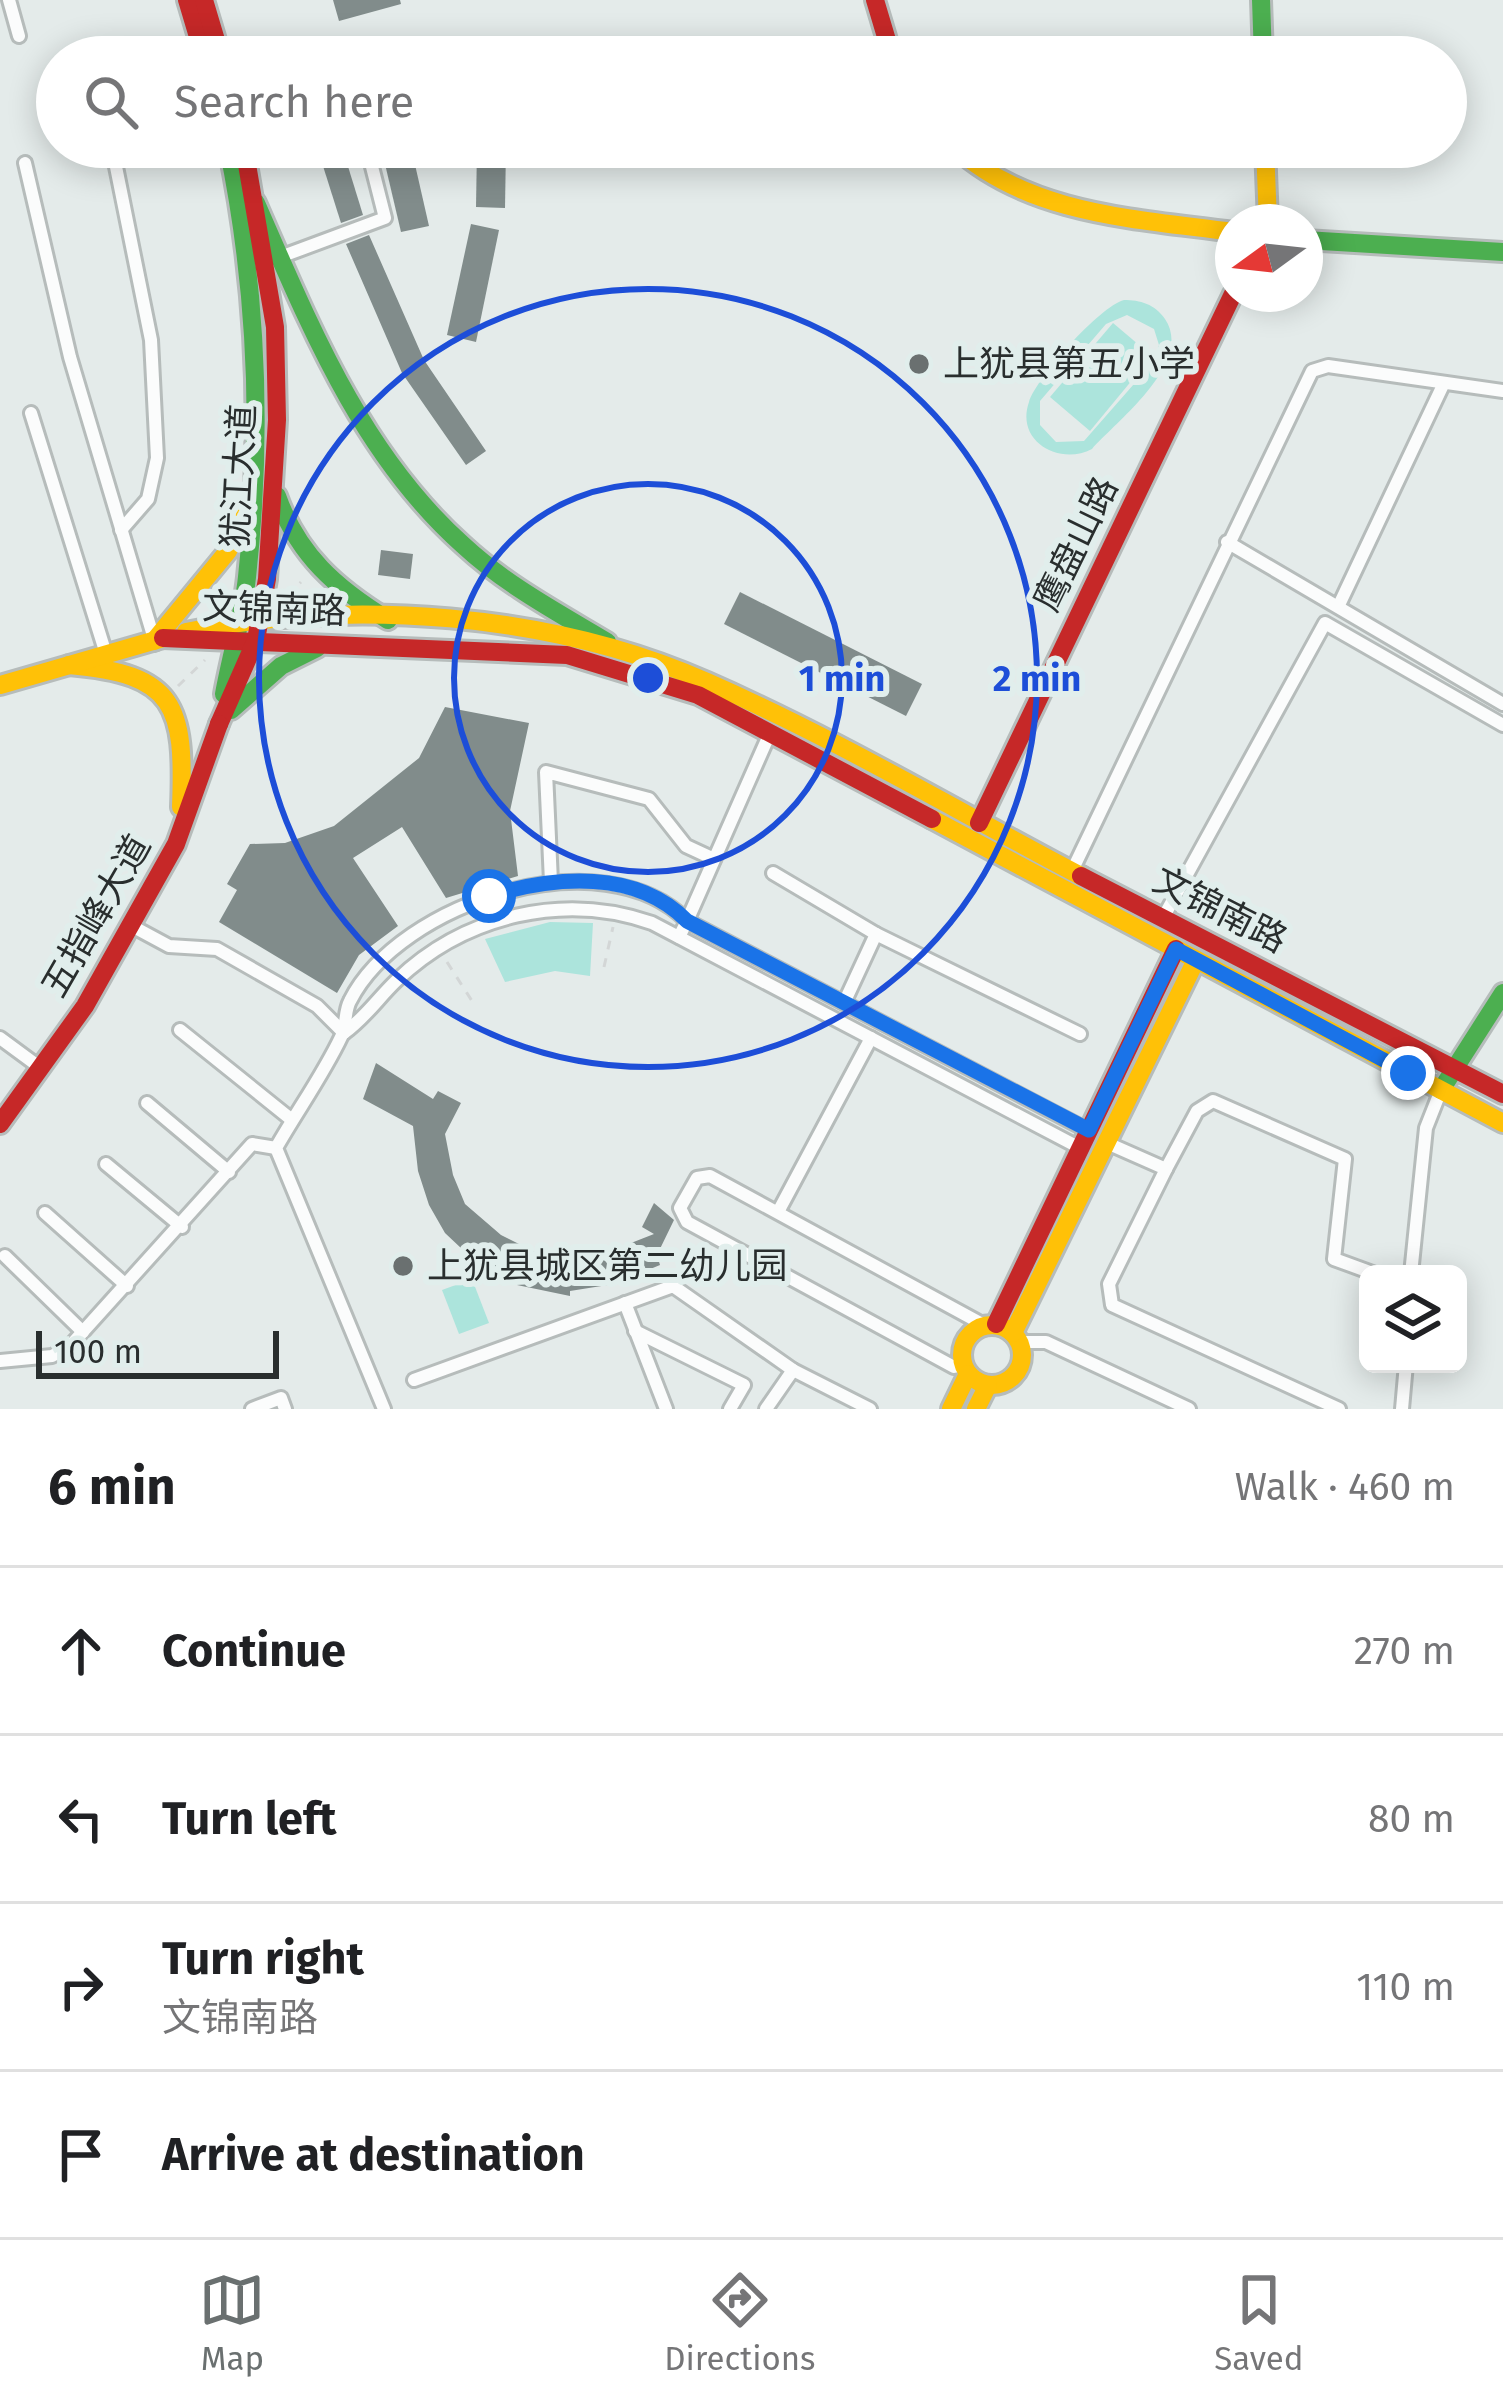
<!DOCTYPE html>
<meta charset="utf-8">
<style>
:root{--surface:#fff;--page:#f2f2f2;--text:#202124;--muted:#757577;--line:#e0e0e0;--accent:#6a7070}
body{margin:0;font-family:"Fira Sans","Noto Sans SC",sans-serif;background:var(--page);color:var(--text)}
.controls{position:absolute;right:36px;bottom:36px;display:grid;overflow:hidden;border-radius:18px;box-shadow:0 6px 30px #0003}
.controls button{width:108px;height:108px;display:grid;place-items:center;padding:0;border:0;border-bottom:3px solid var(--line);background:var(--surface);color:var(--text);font:60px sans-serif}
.compass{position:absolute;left:1215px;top:204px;width:108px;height:108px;border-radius:50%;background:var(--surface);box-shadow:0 6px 30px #0003;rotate:255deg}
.scale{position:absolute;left:36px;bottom:30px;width:243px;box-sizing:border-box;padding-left:12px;border:6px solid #292e2e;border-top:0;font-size:33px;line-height:42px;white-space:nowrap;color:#292e2e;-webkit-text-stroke:9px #e1eeec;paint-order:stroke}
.stop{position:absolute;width:36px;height:36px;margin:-27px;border:9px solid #1a73e8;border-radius:50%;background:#fff}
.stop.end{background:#1a73e8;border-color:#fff;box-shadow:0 3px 12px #0008}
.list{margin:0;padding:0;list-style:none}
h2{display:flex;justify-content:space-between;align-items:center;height:156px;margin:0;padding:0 48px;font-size:51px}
h2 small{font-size:39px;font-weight:400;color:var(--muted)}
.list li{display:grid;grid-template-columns:78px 1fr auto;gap:36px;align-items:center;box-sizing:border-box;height:168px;padding:0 48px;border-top:3px solid var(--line)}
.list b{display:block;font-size:45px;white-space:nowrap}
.list p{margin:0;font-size:39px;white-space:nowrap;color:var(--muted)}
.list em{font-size:39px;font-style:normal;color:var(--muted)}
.icon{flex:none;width:66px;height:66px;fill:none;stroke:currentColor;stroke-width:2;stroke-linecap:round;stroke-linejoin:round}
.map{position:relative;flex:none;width:1503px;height:1409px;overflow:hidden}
.search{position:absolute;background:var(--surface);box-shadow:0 6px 30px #0003;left:36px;right:36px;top:36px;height:132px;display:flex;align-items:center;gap:30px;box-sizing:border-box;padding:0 42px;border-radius:66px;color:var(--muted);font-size:45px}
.sheet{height:828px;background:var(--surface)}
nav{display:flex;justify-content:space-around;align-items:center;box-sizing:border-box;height:168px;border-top:3px solid var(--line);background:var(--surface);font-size:33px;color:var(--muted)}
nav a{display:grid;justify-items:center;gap:6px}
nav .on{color:var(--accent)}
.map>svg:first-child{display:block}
.grass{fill:#ace4dc;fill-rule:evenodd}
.building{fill:#818c8b}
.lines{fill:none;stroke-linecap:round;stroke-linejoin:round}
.street-casing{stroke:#b6bcbb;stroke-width:18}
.fast-casing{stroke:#b6bcbb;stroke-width:24}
.slow-casing{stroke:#b6bcbb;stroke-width:24}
.jam-casing{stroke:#b6bcbb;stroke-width:24}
.path{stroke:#d3d6d6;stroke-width:3;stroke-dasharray:9 9;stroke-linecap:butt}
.street{stroke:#fbfcfc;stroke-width:12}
.fast{stroke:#4caf50;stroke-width:18}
.slow{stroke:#ffc107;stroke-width:18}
.jam{stroke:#c62828;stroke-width:18}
.route{stroke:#1a73e8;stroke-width:15}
.ring{fill:none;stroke:#1d4ed8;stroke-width:6}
.poi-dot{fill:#6a7070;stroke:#e1eeec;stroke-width:4.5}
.labels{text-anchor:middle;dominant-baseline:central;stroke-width:12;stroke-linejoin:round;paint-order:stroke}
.poi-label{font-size:36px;fill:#292e2e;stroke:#e1eeec;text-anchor:start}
.street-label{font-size:36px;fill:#292e2e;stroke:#e1eeec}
.centre{fill:#1d4ed8;stroke:#e1eeec;stroke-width:6}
.ring-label{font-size:36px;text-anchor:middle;font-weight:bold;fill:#1d4ed8;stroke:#e1eeec;stroke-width:12;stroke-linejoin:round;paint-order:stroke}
</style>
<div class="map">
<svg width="1503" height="1409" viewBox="0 0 1503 1409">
<rect width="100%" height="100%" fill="#e4ebea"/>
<g class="grass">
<path d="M 1124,300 C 1140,300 1155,304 1165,319 C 1194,362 1118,420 1092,449 C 1060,466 1015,442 1029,402 C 1037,377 1099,307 1124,300 ZM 1127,315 L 1154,329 L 1159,345 L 1155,360 L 1084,441 L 1056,442 L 1040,425 L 1040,401 L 1106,324 Z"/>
<polygon points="1113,323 1152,356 1090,431 1050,397"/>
<polygon points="550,922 593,923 590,976 555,971 505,982 485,939"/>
<polygon points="472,1279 489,1323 459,1334 442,1290"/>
</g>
<g class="building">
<polygon points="333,0 400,0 401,4 339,21"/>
<polygon points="317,147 342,147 363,215 341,223"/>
<polygon points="381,147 411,147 429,226 401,232"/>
<polygon points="477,147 506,147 505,208 476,207"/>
<polygon points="471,224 499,230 476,342 447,335"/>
<polygon points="369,235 424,360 486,451 466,465 402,373 346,244"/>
<polygon points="381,550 413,554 410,579 378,575"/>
<polygon points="740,592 922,684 906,716 724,624"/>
<polygon points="445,707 529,723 510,811 518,876 446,898 402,827 353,858 398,926 359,955 337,993 219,922 237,890 227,884 250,844 285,843 334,826 419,758"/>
<polygon points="376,1063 433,1099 438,1091 461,1103 445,1134 453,1175 465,1204 501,1235 539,1254 571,1259 603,1254 654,1234 642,1227 654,1203 674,1220 657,1255 660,1265 614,1284 570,1291 570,1296 517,1285 480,1266 445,1233 429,1205 418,1171 413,1126 363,1099"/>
</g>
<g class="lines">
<g class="street-casing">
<g id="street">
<polyline points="9,0 19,36"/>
<polyline points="112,147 151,340 157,458 148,499 121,530"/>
<polyline points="25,163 70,357 154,639"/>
<polyline points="280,257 385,218 367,147"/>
<polyline points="31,413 106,654"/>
<polyline points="1227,542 1503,704"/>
<polyline points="1339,605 1443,385"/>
<polyline points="770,733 687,921 1089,1131"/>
<polyline points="1072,871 1312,371 1328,366 1503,391"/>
<polyline points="773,873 876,934"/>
<polyline points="551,882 546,772 649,799 686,846 714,859"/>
<polyline points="1163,918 1325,623 1503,725"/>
<polyline points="130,925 169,946 217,949 317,1006 344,1033"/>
<polyline points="844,1003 876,934 1080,1034"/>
<polyline points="180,1030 292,1120"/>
<path d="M 344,1033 C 366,1017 378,998 397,980 C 465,915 564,892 652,923 L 1080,1148"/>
<polyline points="0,1038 42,1069"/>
<polyline points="147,1103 229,1172"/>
<polyline points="1107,1143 1166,1169 1109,1284 1112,1305 1339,1409"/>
<polyline points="106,1164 182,1227"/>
<polyline points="1166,1169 1197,1111 1213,1101 1345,1159 1334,1259 1375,1274"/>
<polyline points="778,1212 871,1038"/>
<polyline points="45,1213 127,1286"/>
<polyline points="5,1256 83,1332"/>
<polyline points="1411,1274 1426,1128 1441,1090"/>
<polyline points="625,1303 666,1409"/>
<polyline points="635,1331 744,1385 730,1409"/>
<polyline points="1019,1342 1046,1342 1189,1409"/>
<polyline points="0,1361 52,1356 70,1346 252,1144 276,1148"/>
<polyline points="963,1365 954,1367 687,1222 680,1208 697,1178 710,1176 984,1325"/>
<polyline points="414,1380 673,1286 793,1370"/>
<polyline points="252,1409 281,1398 285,1409"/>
<path d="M 384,1409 L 276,1148 C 297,1111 323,1075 341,1037 C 347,1026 344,1012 350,1001 C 400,902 603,836 687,921 L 679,937"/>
<polyline points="766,1409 793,1370 870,1409"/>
<polyline points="1402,1409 1406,1364"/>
</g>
</g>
<g class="fast-casing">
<g id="fast">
<polyline points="1261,0 1263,57"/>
<path d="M 256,203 C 310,326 361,454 463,545 C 506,585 557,612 607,642"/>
<polyline points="1305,240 1503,252"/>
<path d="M 277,496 C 298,555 336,588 388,620"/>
<path d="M 224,694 C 231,655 243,616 247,577 C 263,432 257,289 228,147"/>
<polyline points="231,710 281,666 317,648"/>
<polyline points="1441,1090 1503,993"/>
</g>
</g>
<g class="slow-casing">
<g id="slow">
<path d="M 955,147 C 1028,215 1139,219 1233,232"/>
<polyline points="1265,147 1268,222"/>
<path d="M 186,632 C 352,598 551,613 707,682 C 835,738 957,811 1081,876"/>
<polyline points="154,641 228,551 246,512"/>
<path d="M 69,665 C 176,674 185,706 181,807"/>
<polyline points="0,685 163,638"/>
<polyline points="932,819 1503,1123"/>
<circle cx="992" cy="1355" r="30"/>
<polyline points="1013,1333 1196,960"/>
<polyline points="951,1409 968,1374"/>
<polyline points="976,1409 988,1385"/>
</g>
</g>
<g class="jam-casing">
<g id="jam">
<polyline points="187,0 204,57"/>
<polyline points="204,0 221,57"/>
<polyline points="875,0 892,57"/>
<polyline points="163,638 567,655 698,695 932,819"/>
<polyline points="219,724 256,640 267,579 277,420 275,327 244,147"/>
<polyline points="979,823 1233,294"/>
<polyline points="1081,876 1503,1094"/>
<polyline points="0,1124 85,1006 176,844 219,724"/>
<polyline points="996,1324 1176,949"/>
</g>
</g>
<g class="path">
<polyline points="287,596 301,582"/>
<polyline points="178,686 205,660"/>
<polyline points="447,962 472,1001"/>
<polyline points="604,967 613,927"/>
</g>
<use href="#street" class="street"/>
<use href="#fast" class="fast"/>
<use href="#slow" class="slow"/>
<use href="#jam" class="jam"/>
</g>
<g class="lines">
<path class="route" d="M 489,896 C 555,876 636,869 687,921 L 1089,1130 L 1176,949 L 1408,1073"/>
</g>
<g class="ring">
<circle cx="648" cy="678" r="194"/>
<circle cx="648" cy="678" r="389"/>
</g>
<g class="poi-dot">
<circle cx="919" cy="364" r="12"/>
<circle cx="403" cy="1266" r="12"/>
</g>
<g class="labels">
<g class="poi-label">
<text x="943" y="364">上犹县第五小学</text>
<text x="427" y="1266">上犹县城区第二幼儿园</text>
</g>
<g class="street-label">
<text transform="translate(239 476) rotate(-87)">犹江大道</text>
<text transform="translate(1076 544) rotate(-64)">鹰盘山路</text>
<text transform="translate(274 609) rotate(2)">文锦南路</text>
<text transform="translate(1220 910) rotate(27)">文锦南路</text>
<text transform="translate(96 916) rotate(-60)">五指峰大道</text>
</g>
</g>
<circle cx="648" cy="678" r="18" class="centre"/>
<g class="ring-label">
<text x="842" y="691">1 min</text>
<text x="1037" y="691">2 min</text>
</g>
</svg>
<div class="controls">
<button><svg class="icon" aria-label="layers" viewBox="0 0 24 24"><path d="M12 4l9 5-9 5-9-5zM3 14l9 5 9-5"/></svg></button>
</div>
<svg class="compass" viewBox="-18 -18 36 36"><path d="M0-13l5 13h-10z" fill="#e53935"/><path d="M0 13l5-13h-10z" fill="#757577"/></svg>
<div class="scale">100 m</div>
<div class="stop" style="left:489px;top:896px"></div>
<div class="stop end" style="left:1408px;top:1073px"></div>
<div class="search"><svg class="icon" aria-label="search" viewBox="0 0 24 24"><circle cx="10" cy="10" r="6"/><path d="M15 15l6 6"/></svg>Search here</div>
</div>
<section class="sheet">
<h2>6 min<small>Walk · 460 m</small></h2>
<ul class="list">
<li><svg class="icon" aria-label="ahead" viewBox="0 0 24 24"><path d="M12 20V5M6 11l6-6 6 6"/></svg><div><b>Continue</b></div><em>270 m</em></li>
<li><svg class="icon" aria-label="left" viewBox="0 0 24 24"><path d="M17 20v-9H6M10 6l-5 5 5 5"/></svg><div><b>Turn left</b></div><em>80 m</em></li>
<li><svg class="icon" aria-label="right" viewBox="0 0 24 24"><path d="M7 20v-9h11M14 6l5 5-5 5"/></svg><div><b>Turn right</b><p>文锦南路</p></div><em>110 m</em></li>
<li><svg class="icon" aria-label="arrive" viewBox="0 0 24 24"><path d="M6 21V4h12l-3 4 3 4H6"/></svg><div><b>Arrive at destination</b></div></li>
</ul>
</section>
<nav>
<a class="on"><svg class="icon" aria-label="map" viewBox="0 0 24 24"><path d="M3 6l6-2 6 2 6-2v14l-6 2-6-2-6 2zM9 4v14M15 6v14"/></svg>Map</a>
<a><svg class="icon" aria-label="directions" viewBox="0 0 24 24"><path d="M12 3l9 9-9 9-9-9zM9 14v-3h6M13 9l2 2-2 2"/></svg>Directions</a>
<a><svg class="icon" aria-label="saved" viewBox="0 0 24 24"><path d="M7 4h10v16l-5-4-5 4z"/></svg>Saved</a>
</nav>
